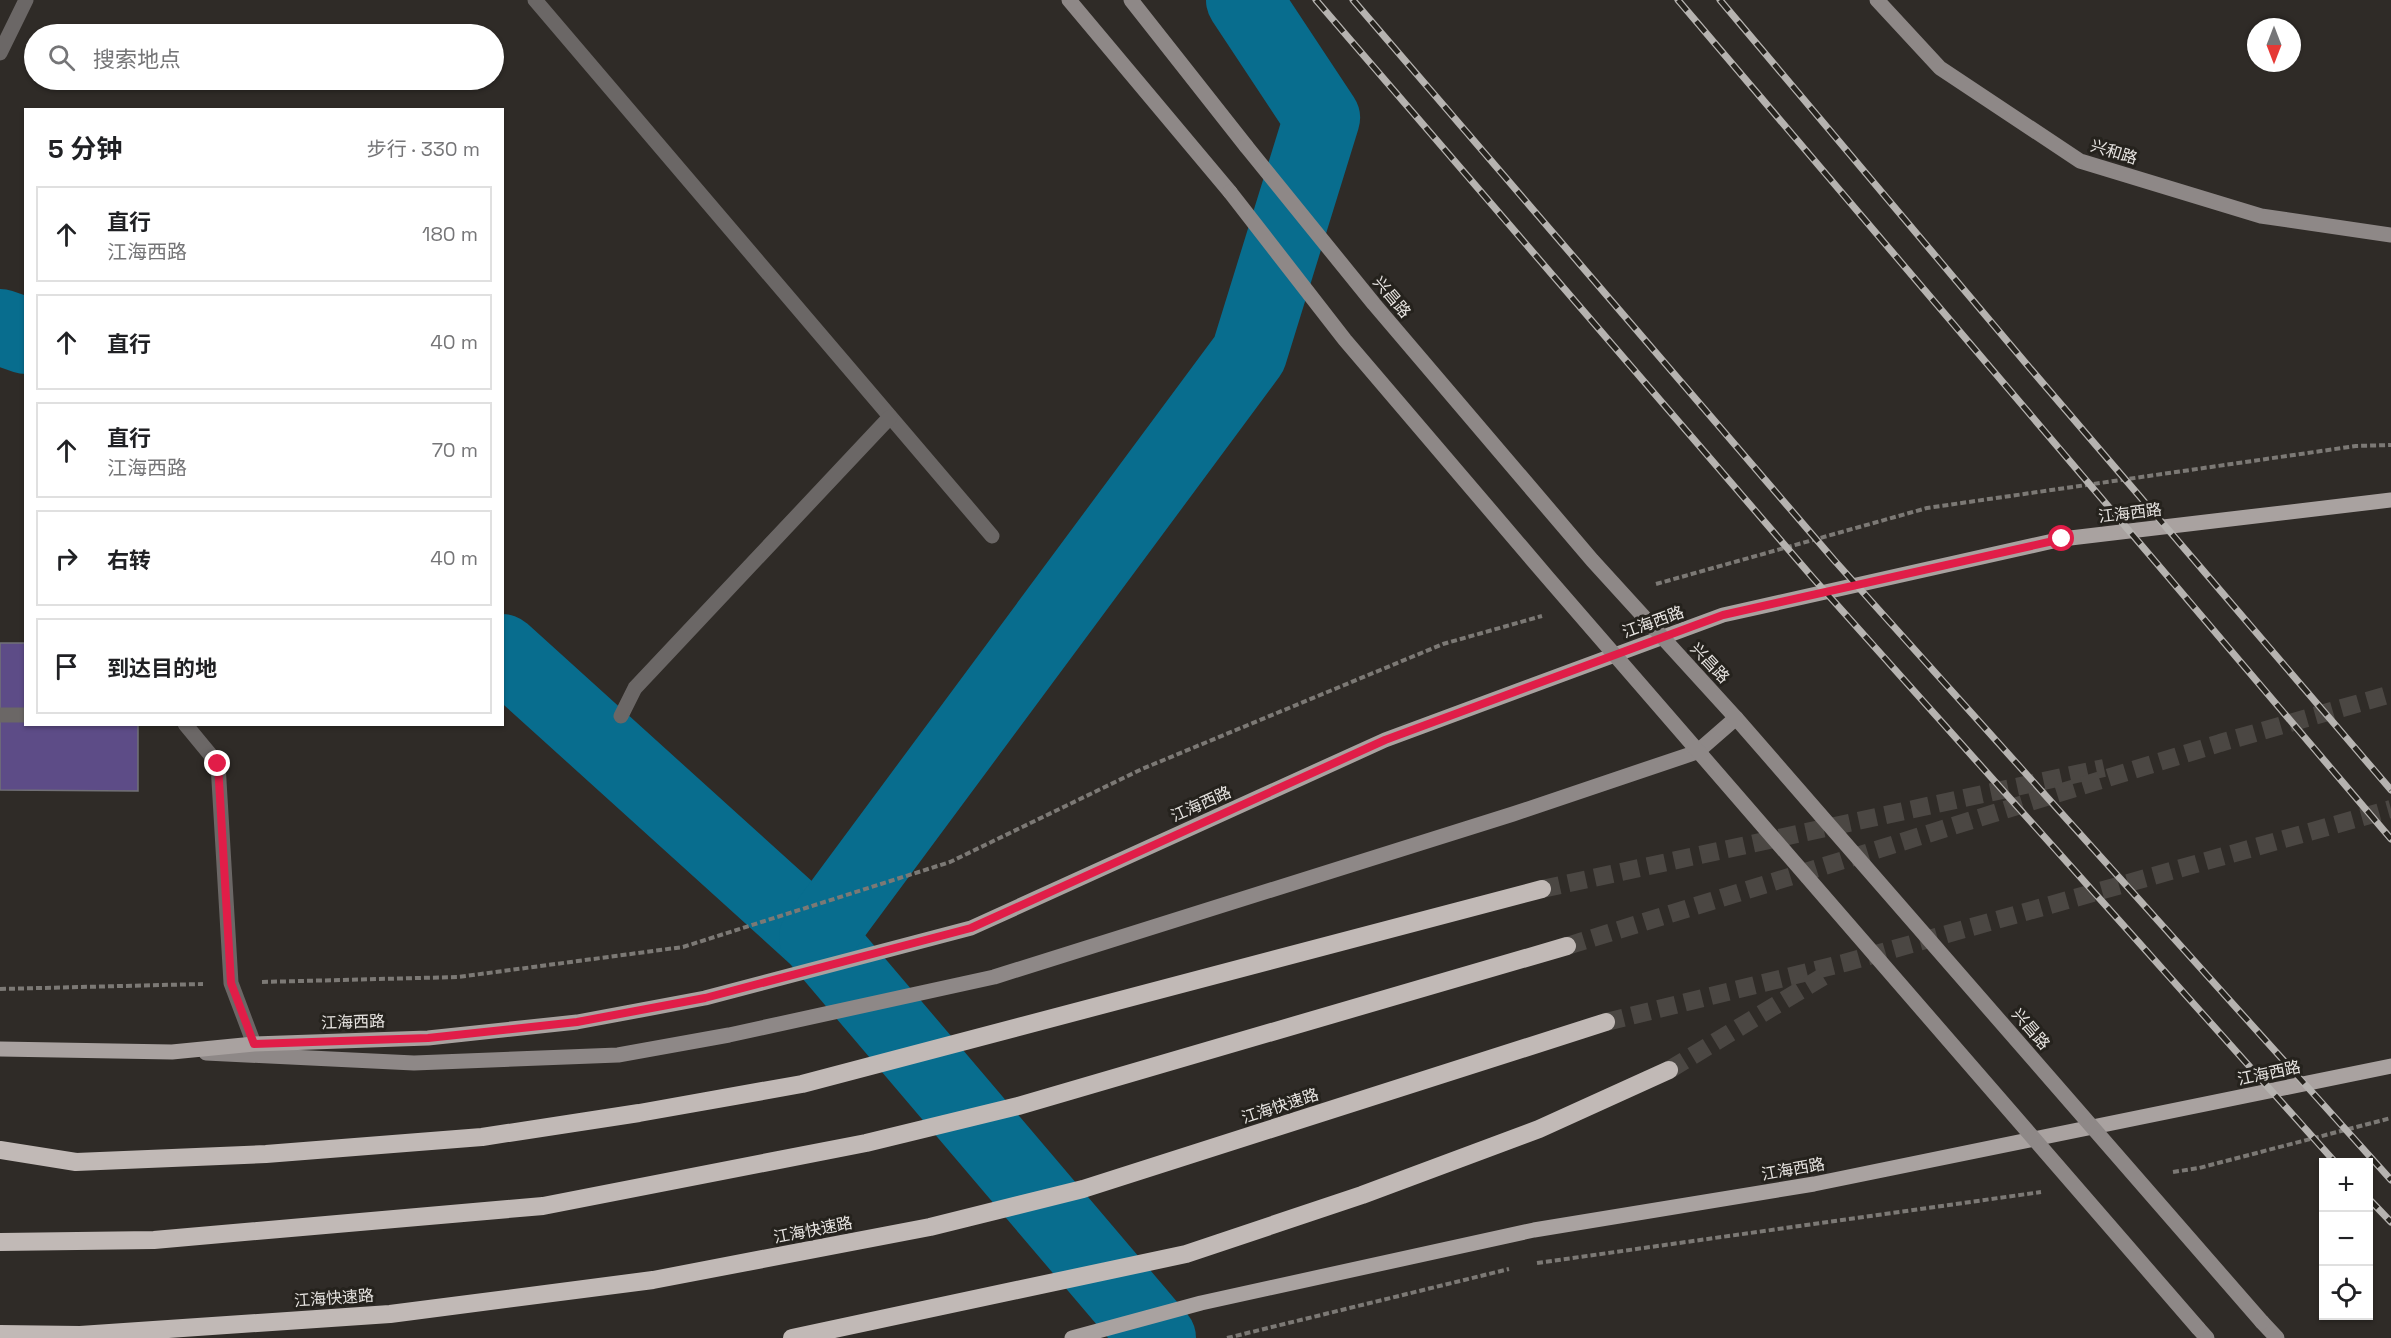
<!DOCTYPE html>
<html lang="zh">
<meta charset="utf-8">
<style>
:root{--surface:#fff;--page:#f2f2f2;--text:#202124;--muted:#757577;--line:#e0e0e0}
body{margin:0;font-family:"Space Grotesk","Noto Sans SC",sans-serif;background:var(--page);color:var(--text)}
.controls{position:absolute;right:18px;bottom:18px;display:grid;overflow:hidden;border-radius:0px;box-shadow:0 2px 4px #0004}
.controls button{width:54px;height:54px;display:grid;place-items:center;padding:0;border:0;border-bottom:2px solid var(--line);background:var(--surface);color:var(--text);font:30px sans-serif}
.compass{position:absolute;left:2247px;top:18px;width:54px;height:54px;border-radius:50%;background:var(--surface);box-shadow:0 2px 4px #0004;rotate:180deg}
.stop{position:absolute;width:18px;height:18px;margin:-14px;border:4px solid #e11d48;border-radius:50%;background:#fff}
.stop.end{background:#e11d48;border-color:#fff;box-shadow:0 2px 6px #0008}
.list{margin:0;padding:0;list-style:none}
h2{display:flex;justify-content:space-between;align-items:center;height:78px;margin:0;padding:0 24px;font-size:26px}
h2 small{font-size:20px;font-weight:400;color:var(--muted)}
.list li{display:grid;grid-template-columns:39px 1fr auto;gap:18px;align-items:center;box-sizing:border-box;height:96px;margin:0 12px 12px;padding:0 12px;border:2px solid var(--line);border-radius:0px}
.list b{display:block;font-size:22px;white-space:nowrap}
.list p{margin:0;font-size:20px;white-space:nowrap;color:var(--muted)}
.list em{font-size:20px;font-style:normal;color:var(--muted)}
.icon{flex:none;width:33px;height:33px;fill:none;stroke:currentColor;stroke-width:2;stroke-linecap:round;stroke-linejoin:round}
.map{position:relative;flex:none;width:2391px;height:1338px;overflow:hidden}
.search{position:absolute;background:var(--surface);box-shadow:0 2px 4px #0004;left:24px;top:24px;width:480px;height:66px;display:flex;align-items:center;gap:15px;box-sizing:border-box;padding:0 21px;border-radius:33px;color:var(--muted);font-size:22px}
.panel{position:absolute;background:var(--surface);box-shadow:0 2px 4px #0004;left:24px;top:108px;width:480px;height:618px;border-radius:0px}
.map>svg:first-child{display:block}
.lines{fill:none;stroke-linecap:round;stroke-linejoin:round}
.river{stroke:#086d8e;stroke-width:76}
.building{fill:#5d4c87;stroke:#727177;stroke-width:1.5}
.highway-tunnel{stroke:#4b4743;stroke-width:18;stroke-dasharray:18 9;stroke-linecap:butt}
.path{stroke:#7c7975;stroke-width:4;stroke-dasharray:6 3;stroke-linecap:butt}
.lane{stroke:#6b6766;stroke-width:15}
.secondary{stroke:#8e8887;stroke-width:15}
.primary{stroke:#a9a2a0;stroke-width:15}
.highway{stroke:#c1b9b6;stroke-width:18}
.rail-casing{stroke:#b6b3b0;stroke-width:7}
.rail{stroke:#25221d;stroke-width:4.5;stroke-dasharray:14;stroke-linecap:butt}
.secondary-bridge{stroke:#8e8887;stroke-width:15}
.route{stroke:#e11d48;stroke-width:8}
.labels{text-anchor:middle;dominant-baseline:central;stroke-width:6;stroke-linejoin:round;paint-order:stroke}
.street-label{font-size:16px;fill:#e7e4e1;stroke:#25221d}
</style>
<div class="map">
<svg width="2391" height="1338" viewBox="0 0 2391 1338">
<rect width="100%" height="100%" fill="#2f2b27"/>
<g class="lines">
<g class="river">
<polyline points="0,327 26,336"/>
<polyline points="502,652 817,937 1158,1338"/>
<polyline points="817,937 1249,354 1322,118 1244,0"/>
</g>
</g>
<polygon class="building" points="0,643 26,643 26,724 138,724 138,791 0,790"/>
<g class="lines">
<g class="highway-tunnel">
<polyline points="1542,889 2104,768"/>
<polyline points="1567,946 2220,743 2391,694"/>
<polyline points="1606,1022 1844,963 2391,809"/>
<polyline points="1669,1070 1829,973"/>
</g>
<g class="path">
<polyline points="1656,584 1927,508 2356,446 2391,445"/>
<polyline points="262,982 458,977 683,947 950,862 1142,769 1443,644 1542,616"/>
<polyline points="0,989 203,984"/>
<polyline points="2173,1172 2199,1168 2391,1118"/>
<polyline points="1537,1263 2041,1192"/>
<polyline points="1227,1338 1509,1269"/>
</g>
<g class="lane">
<polyline points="535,0 992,536"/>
<polyline points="0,53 26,0"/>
<polyline points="0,715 26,715"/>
<polyline points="621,716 635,688 890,417"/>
<polyline points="185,724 218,764 231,983 254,1044"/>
</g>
<g class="secondary">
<polyline points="1069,0 1230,192"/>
<polyline points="1131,0 1246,146"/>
<polyline points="1877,0 1940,68 2080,161 2261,216 2391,235"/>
<polyline points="206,1053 414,1063 618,1055 729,1035 994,977 1513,814 1697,752 1736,718"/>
<polyline points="2262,1322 2277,1338"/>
<polyline points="2198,1328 2207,1338"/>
</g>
<g class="primary">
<polyline points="0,1049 172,1052 254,1044 428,1038 577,1022 705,998 971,928 1385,740 1723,615 2062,539 2391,500"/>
<polyline points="1072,1338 1201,1303 1534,1230 1814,1184 2391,1066"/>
</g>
<g class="highway">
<polyline points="0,1150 76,1162 266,1154 482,1137 639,1113 802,1084 1542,889"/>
<polyline points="0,1242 154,1240 543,1206 866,1143 1018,1106 1567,946"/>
<polyline points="0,1334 80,1335 390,1314 653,1280 930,1227 1083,1189 1606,1022"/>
<polyline points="792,1338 1186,1254 1362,1195 1539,1129 1669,1070"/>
</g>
<g class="rail-casing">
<g id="rail">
<polyline points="1316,0 1813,578 2335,1162"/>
<polyline points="1353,0 1834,560 2391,1180"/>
<polyline points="1678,0 2391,839"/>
<polyline points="1720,0 2029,367 2391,790"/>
<polyline points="2368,1198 2391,1222"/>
</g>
</g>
<use href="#rail" class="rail"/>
<g class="secondary-bridge">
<polyline points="1246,146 1374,304 1592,560 1736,718 2262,1322"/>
<polyline points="1230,192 1345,340 1548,578 2198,1328"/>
</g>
</g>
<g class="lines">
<polyline class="route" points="218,764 231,983 254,1044 428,1038 577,1022 705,998 971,928 1385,740 1723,615 2062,539"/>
</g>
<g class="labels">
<g class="street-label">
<text transform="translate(2114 152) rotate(17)">兴和路</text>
<text transform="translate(1392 297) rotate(50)">兴昌路</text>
<text transform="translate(2130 513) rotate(-7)">江海西路</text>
<text transform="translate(1653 622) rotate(-20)">江海西路</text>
<text transform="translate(1710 663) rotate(47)">兴昌路</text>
<text transform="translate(1201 804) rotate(-24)">江海西路</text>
<text transform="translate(353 1022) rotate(-2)">江海西路</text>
<text transform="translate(2031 1029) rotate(49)">兴昌路</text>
<text transform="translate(2269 1073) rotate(-12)">江海西路</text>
<text transform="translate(1280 1106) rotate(-18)">江海快速路</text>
<text transform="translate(1793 1169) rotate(-10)">江海西路</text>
<text transform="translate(813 1230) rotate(-11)">江海快速路</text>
<text transform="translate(334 1298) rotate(-4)">江海快速路</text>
</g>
</g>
</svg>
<div class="controls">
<button>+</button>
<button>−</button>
<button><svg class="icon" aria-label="locate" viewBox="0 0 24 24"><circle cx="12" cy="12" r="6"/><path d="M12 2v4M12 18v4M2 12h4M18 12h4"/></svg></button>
</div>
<svg class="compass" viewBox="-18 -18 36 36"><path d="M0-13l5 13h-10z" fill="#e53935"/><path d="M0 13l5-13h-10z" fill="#757577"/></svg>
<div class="stop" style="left:2062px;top:539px"></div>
<div class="stop end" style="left:218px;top:764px"></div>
<div class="search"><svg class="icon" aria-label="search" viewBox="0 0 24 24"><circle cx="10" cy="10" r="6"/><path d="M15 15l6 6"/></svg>搜索地点</div>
<section class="panel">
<h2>5 分钟<small>步行 · 330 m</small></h2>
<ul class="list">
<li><svg class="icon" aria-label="ahead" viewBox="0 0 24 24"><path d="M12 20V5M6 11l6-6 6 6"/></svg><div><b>直行</b><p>江海西路</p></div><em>180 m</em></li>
<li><svg class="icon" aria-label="ahead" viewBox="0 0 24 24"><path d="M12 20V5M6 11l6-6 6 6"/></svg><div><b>直行</b></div><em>40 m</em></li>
<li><svg class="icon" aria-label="ahead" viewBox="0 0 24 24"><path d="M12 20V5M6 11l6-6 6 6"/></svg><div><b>直行</b><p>江海西路</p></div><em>70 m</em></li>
<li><svg class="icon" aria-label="right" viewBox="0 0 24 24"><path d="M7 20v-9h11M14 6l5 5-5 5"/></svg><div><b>右转</b></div><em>40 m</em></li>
<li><svg class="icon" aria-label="arrive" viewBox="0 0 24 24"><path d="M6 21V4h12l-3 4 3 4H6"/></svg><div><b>到达目的地</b></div></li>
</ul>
</section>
</div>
